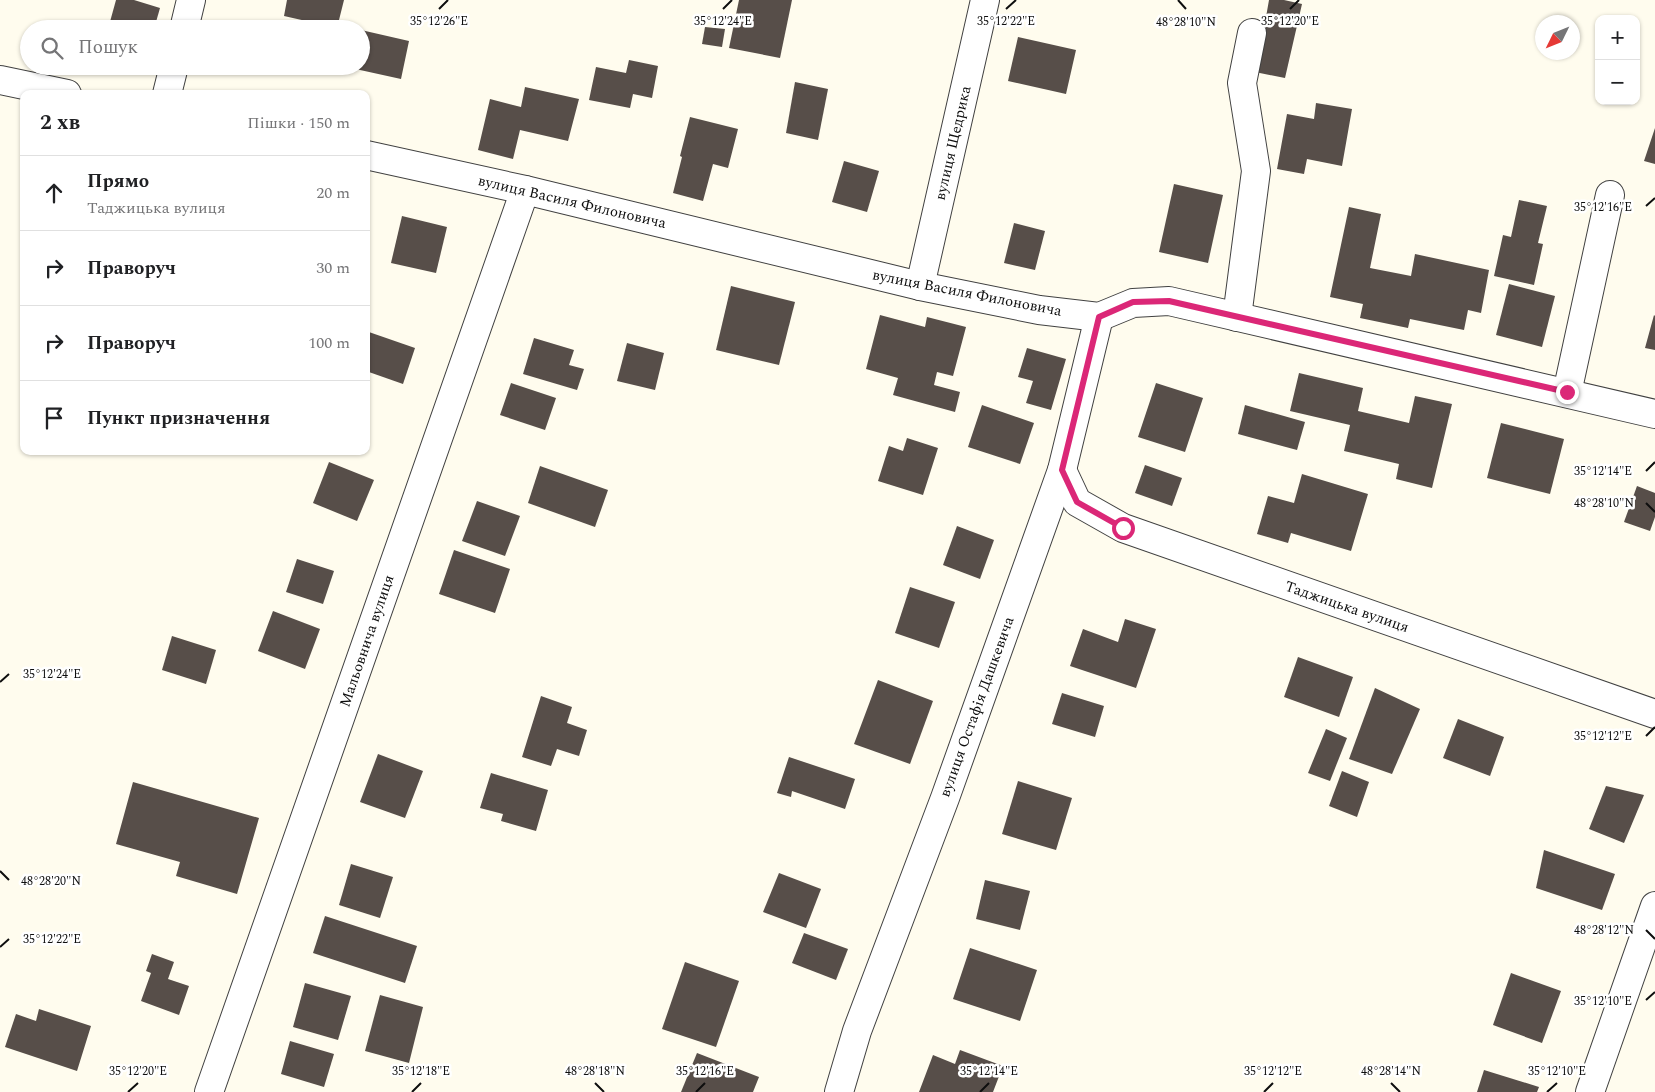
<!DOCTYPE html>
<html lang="uk">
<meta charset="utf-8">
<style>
:root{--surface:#fff;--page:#f2f2f2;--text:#202124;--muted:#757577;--line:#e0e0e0}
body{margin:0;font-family:Spectral,serif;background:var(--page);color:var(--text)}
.controls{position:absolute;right:15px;top:15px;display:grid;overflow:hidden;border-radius:10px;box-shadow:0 1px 4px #0004}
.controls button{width:45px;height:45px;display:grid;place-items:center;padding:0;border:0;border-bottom:1px solid var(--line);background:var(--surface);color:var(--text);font:25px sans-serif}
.compass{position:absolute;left:1535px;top:15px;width:45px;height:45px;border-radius:50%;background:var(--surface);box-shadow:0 1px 4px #0004;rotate:227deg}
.stop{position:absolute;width:15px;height:15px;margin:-11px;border:4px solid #db2777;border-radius:50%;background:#fff}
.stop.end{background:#db2777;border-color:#fff;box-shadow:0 1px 5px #0008}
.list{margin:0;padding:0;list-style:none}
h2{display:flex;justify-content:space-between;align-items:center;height:65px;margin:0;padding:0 20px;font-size:21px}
h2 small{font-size:16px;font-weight:400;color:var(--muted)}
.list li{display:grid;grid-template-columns:32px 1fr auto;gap:15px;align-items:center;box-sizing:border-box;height:75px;padding:0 20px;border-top:1px solid var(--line)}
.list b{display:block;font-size:19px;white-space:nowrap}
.list p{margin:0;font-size:16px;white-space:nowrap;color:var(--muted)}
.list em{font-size:16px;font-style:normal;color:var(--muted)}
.icon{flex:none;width:28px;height:28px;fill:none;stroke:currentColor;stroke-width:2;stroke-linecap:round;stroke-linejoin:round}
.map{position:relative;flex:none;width:1655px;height:1092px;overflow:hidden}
.search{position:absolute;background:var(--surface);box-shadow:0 1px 4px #0004;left:20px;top:20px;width:350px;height:55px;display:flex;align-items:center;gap:12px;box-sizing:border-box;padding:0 18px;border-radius:28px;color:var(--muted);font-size:19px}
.panel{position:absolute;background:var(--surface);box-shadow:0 1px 4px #0004;left:20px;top:90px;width:350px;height:365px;border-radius:10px}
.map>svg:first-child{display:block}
.building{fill:#574e49}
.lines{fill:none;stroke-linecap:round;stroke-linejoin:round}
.minor-casing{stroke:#414141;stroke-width:30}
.minor{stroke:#fff;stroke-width:28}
.route{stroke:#db2777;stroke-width:6}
.ticks{fill:none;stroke:#0e0e0e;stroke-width:2}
.labels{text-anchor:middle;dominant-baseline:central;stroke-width:5;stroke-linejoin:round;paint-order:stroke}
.street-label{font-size:15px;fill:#0e0e0e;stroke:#fff}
.ticks-label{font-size:12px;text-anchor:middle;fill:#0e0e0e;stroke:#fff;stroke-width:5;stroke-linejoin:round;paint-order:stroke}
</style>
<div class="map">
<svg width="1655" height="1092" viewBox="0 0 1655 1092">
<rect width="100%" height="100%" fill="#fffcee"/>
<g class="building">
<polygon points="116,0 134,0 160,8 154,29 108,29"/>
<polygon points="287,0 344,0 337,28 284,16"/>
<polygon points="739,0 792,0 780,58 729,48"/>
<polygon points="1269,0 1284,0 1302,4 1285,78 1250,71 1262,16 1266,17"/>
<polygon points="705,27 725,29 722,47 702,44"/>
<polygon points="361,30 409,41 401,79 351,68 352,66 361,66"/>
<polygon points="1018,37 1076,50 1066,94 1008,81"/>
<polygon points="629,60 658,66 652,98 633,94 630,108 589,100 596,67 626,73"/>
<polygon points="795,82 828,89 818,140 786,133"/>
<polygon points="525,87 579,99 568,141 520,130 513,159 478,150 490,99 521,107"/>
<polygon points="1316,103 1352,109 1342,166 1307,159 1304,174 1277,169 1287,114 1314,119"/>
<polygon points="690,117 738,129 728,168 713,164 703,201 673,193 682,157 680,156"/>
<polygon points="1655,128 1655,164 1644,161"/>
<polygon points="844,161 879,171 867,212 832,202"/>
<polygon points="1174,184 1223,195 1208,263 1159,252"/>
<polygon points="1519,200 1547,206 1538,243 1543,244 1534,285 1494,276 1503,235 1511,237"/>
<polygon points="1349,207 1381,214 1370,268 1411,276 1415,254 1489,270 1481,313 1468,310 1464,330 1410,319 1408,328 1360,318 1363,304 1330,297"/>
<polygon points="402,216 447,227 436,273 391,263"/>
<polygon points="1014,223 1045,231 1035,270 1004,263"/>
<polygon points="1509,284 1555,296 1542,347 1496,335"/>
<polygon points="731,286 795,302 779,365 716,350"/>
<polygon points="880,315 925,327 927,317 966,327 953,376 937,372 934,385 960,392 955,412 893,395 898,378 866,369"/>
<polygon points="1654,315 1655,316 1655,350 1645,348"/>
<polygon points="366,331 415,348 403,384 366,371"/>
<polygon points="534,338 574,350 569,365 584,369 577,390 523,374"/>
<polygon points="627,343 664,353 655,390 617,381"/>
<polygon points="1027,348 1066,359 1051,410 1026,403 1033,381 1018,377"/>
<polygon points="1299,373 1363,388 1358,411 1409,423 1415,396 1452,404 1432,488 1396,479 1399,464 1344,451 1350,425 1290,411"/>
<polygon points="511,383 556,398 545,430 500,415"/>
<polygon points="1156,383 1203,398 1185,452 1138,437"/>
<polygon points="982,405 1034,423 1020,464 968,447"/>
<polygon points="1245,405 1305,422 1297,450 1238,434"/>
<polygon points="1501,423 1564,439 1550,494 1487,478"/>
<polygon points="907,438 938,448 923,495 878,481 889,446 903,451"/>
<polygon points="329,462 374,480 357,521 313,503"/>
<polygon points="1145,465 1182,478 1172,506 1135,493"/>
<polygon points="540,466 608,490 595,527 528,503"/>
<polygon points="1302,474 1368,494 1351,551 1291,533 1288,543 1257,534 1268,496 1294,503"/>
<polygon points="1637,486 1655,493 1655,517 1650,531 1624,522"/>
<polygon points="477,501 520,516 505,556 462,541"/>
<polygon points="957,526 994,540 980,579 943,565"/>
<polygon points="454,550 510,569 495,613 439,594"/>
<polygon points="297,559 334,571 323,604 286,592"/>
<polygon points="910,587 955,602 939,648 895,633"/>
<polygon points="273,611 320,629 305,669 258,651"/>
<polygon points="1125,619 1156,629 1136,688 1070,666 1083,629 1118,642"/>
<polygon points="172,636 216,650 206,684 162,670"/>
<polygon points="1298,657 1353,677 1339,717 1284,697"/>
<polygon points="878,680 933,701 910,764 854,744"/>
<polygon points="1375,688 1420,709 1392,774 1349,759"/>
<polygon points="1062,693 1104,706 1095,737 1052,724"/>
<polygon points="541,696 572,707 567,723 587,730 579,756 557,749 551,766 522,757"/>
<polygon points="1458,719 1504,737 1490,776 1443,758"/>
<polygon points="1326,729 1347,738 1330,781 1308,773"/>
<polygon points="378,754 423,771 405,818 360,802"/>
<polygon points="789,757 855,779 845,809 792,791 791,797 777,793"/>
<polygon points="1342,771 1369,782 1357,817 1329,806"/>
<polygon points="491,773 548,790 536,831 501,821 503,814 480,808"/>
<polygon points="1018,781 1072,798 1056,850 1002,834"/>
<polygon points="133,782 259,818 237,894 176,876 180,862 116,844"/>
<polygon points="1606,786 1644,795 1624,843 1589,829"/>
<polygon points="1544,850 1615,874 1602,910 1536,888"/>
<polygon points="351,864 393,877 380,918 339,905"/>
<polygon points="779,873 821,889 806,928 763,912"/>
<polygon points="985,880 1030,891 1020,930 976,919"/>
<polygon points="325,916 417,946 405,983 313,953"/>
<polygon points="804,933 848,949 836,980 792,963"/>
<polygon points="970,948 1037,970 1020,1021 953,999"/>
<polygon points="152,954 174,962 168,979 189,986 179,1015 141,1001 151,973 146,971"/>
<polygon points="685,962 739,981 716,1047 662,1029"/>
<polygon points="1511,973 1561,991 1542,1043 1493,1025"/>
<polygon points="305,983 351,996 338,1040 293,1027"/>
<polygon points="380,995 423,1007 409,1063 365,1051"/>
<polygon points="39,1009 91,1026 77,1071 5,1047 16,1014 36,1021"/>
<polygon points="290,1041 334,1054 324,1087 281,1074"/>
<polygon points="960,1050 1003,1066 993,1092 919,1092 933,1055 955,1064"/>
<polygon points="697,1053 759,1077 753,1092 681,1092"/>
<polygon points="1484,1070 1539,1087 1537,1092 1477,1092"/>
</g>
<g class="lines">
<g class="minor-casing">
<g id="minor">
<polyline points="184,29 191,0"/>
<polyline points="0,80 67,94"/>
<polyline points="167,94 174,66"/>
<polyline points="366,155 525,190 920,286 1039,310 1099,317 1133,303 1169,301 1655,414"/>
<polyline points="920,286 985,0"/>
<polyline points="1237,317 1256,171 1242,83 1252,33"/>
<polyline points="1567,393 1610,195"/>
<polyline points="1062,470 1077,502 1123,528 1655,714"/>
<polyline points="209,1092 525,190"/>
<polyline points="839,1092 857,1031 945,798 1062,470 1099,317"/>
<polyline points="1590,1092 1655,906"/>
</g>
</g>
<use href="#minor" class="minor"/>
</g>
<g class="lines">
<polyline class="route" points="1123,528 1077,502 1062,470 1099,317 1133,302 1169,301 1567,392"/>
</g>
<path class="ticks" d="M 1178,0 L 1186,9M 439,9 L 448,0M 723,9 L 732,0M 1006,9 L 1016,0M 1290,9 L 1299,0M 1646,206 L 1655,198M 1646,471 L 1655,462M 1646,503 L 1655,512M 0,682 L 9,674M 1646,736 L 1655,727M 0,871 L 9,880M 1646,930 L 1655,939M 0,947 L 9,939M 1646,1000 L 1655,992M 595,1083 L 604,1092M 1391,1083 L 1400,1092M 128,1092 L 138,1083M 412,1092 L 421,1083M 696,1092 L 705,1083M 980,1092 L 989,1083M 1264,1092 L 1273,1083M 1547,1092 L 1557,1083"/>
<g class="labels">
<g class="street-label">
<text transform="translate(953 143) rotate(-77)">вулиця Щедрика</text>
<text transform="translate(572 202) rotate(13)">вулиця Василя Филоновича</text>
<text transform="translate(967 293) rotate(11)">вулиця Василя Филоновича</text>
<text transform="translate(1347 607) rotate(19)">Таджицька вулиця</text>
<text transform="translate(367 641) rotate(-71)">Мальовнича вулиця</text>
<text transform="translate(977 707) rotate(-70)">вулиця Остафія Дашкевича</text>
</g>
</g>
<g class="ticks-label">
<text x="439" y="25">35°12'26"E</text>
<text x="723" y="25">35°12'24"E</text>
<text x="1006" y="25">35°12'22"E</text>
<text x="1290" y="25">35°12'20"E</text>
<text x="1186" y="26">48°28'10"N</text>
<text x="1603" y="211">35°12'16"E</text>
<text x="1603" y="475">35°12'14"E</text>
<text x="1604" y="507">48°28'10"N</text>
<text x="52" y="678">35°12'24"E</text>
<text x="1603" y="740">35°12'12"E</text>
<text x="51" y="885">48°28'20"N</text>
<text x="1604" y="934">48°28'12"N</text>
<text x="52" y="943">35°12'22"E</text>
<text x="1603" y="1005">35°12'10"E</text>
<text x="595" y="1075">48°28'18"N</text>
<text x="1391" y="1075">48°28'14"N</text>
<text x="138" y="1075">35°12'20"E</text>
<text x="421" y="1075">35°12'18"E</text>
<text x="705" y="1075">35°12'16"E</text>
<text x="989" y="1075">35°12'14"E</text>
<text x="1273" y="1075">35°12'12"E</text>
<text x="1557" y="1075">35°12'10"E</text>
</g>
</svg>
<div class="controls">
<button>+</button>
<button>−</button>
</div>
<svg class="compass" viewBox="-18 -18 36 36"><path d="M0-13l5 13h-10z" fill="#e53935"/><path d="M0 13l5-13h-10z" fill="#757577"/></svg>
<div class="stop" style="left:1123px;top:528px"></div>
<div class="stop end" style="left:1567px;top:392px"></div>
<div class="search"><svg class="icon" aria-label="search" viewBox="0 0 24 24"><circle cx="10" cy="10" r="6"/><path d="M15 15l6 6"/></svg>Пошук</div>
<section class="panel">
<h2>2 хв<small>Пішки · 150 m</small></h2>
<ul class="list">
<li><svg class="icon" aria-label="ahead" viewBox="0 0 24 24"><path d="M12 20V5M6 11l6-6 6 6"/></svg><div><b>Прямо</b><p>Таджицька вулиця</p></div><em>20 m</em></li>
<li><svg class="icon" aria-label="right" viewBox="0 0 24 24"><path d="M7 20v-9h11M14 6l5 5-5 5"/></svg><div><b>Праворуч</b></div><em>30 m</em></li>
<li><svg class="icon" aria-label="right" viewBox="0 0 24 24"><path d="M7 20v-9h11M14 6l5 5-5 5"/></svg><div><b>Праворуч</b></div><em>100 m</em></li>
<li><svg class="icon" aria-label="arrive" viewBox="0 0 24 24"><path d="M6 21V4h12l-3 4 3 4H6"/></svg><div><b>Пункт призначення</b></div></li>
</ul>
</section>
</div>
